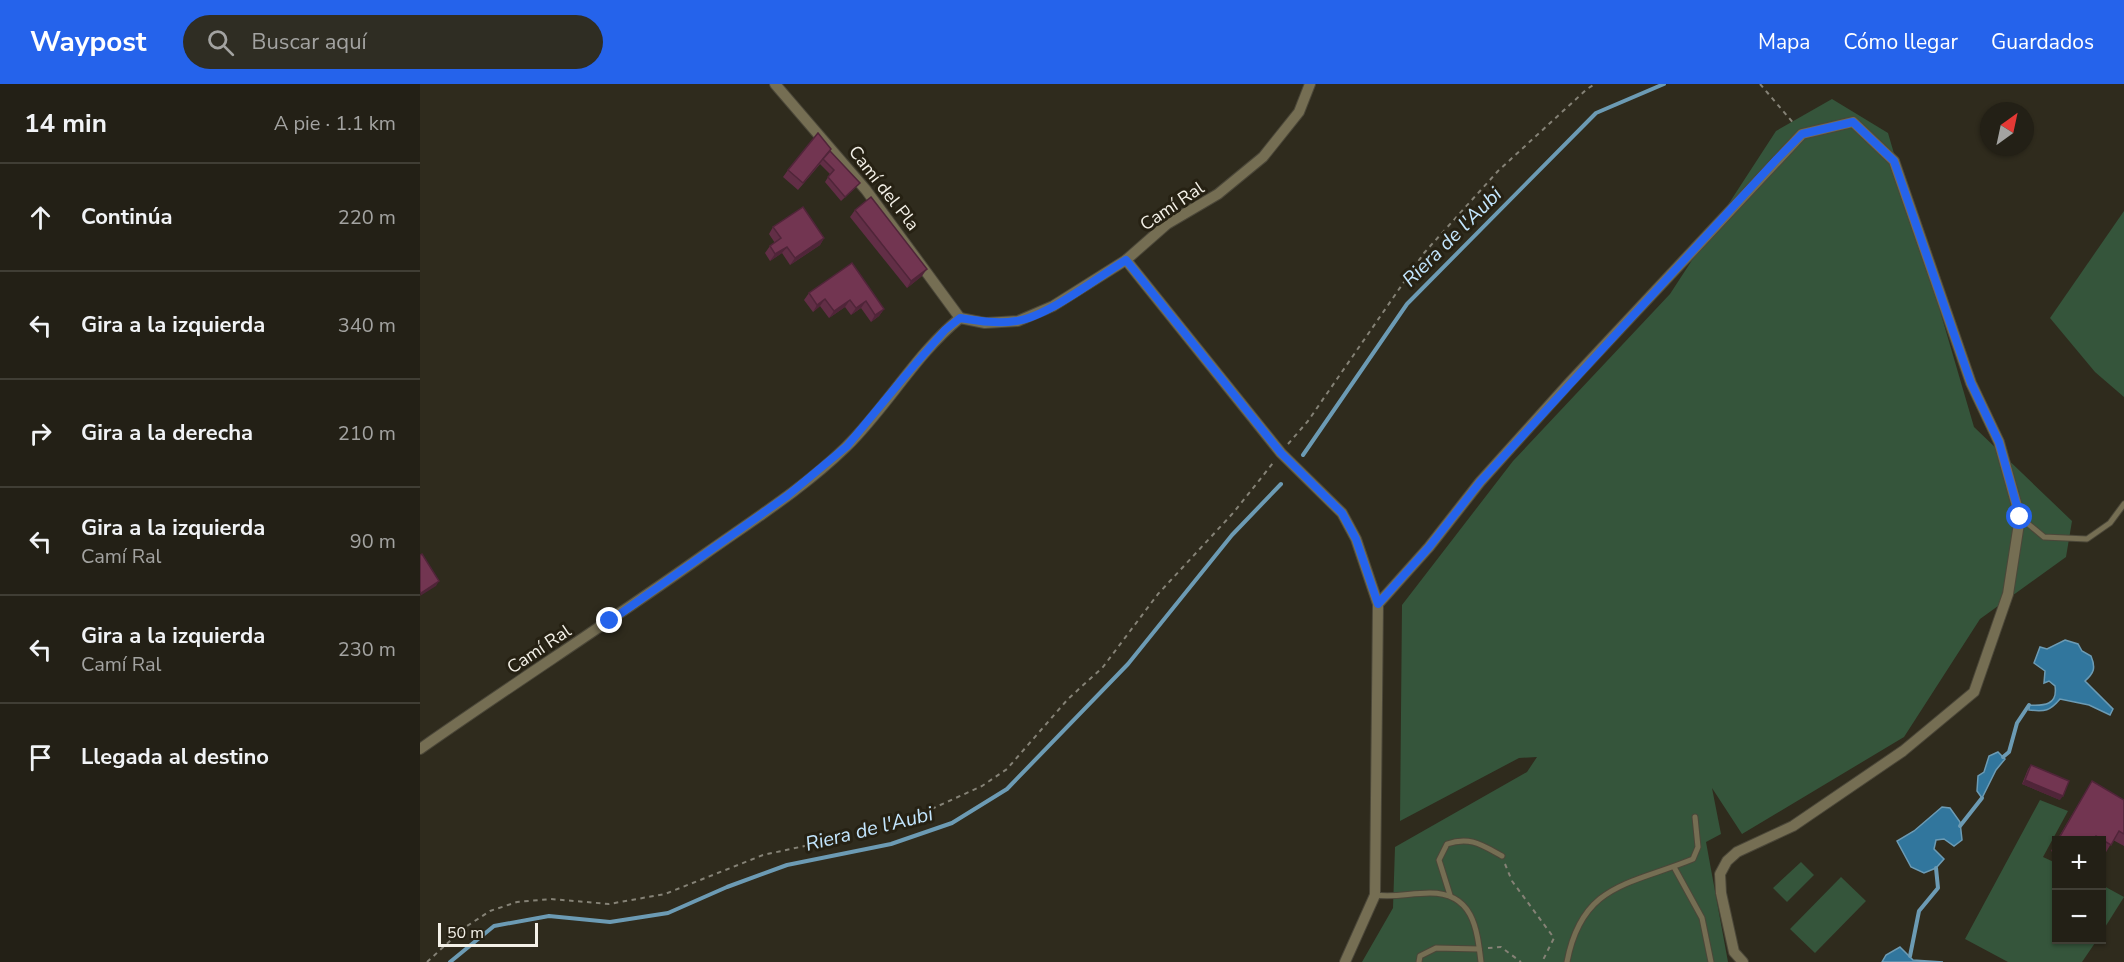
<!DOCTYPE html>
<html lang="es">
<meta charset="utf-8">
<style>
:root{--surface:#232016;--page:#2f2d23;--text:#f1f3f6;--muted:#a3a3a1;--line:#403e35;--accent:#2563eb}
body{margin:0;font-family:"Nunito Sans",sans-serif;background:var(--page);color:var(--text)}
.controls{position:absolute;right:18px;bottom:18px;display:grid;overflow:hidden;border-radius:0px;box-shadow:0 2px 4px #0004}
.controls button{width:54px;height:54px;display:grid;place-items:center;padding:0;border:0;border-bottom:2px solid var(--line);background:var(--surface);color:var(--text);font:30px sans-serif}
.compass{position:absolute;left:1560px;top:18px;width:54px;height:54px;border-radius:50%;background:var(--surface);box-shadow:0 2px 4px #0004;rotate:33deg}
.scale{position:absolute;left:18px;bottom:15px;width:100px;box-sizing:border-box;padding-left:6px;border:3px solid #f4f1e8;border-top:0;font-size:16px;line-height:21px;white-space:nowrap;color:#f4f1e8;-webkit-text-stroke:4px #262113;paint-order:stroke}
.stop{position:absolute;width:18px;height:18px;margin:-14px;border:4px solid #2563eb;border-radius:50%;background:#fff}
.stop.end{background:#2563eb;border-color:#fff;box-shadow:0 2px 6px #0008}
.list{margin:0;padding:0;list-style:none}
h2{display:flex;justify-content:space-between;align-items:center;height:78px;margin:0;padding:0 24px;font-size:26px}
h2 small{font-size:20px;font-weight:400;color:var(--muted)}
.list li{display:grid;grid-template-columns:39px 1fr auto;gap:18px;align-items:center;box-sizing:border-box;height:108px;padding:0 24px;border-top:2px solid var(--line)}
.list b{display:block;font-size:22px;white-space:nowrap}
.list p{margin:0;font-size:20px;white-space:nowrap;color:var(--muted)}
.list em{font-size:20px;font-style:normal;color:var(--muted)}
.icon{flex:none;width:33px;height:33px;fill:none;stroke:currentColor;stroke-width:2;stroke-linecap:round;stroke-linejoin:round}
.map{position:relative;flex:none;width:1704px;height:878px;overflow:hidden}
header{display:flex;align-items:center;gap:36px;box-sizing:border-box;height:84px;padding:0 30px;background:var(--accent);color:#fff}
header strong{font-size:28px}
nav{display:flex;gap:33px;margin-inline-start:auto;font-size:21px}
.search{width:420px;height:54px;background:var(--page);display:flex;align-items:center;gap:15px;box-sizing:border-box;padding:0 21px;border-radius:33px;color:var(--muted);font-size:22px}
main{display:flex}
aside{flex:1;background:var(--surface)}
.map>svg:first-child{display:block}
.green{fill:#35553b}
.water{fill:#31769d;stroke:#6c9bb4;stroke-width:1.5}
.lines{fill:none;stroke-linecap:round;stroke-linejoin:round}
.stream{stroke:#6c9bb4;stroke-width:4}
.service-casing{stroke:#4b4739;stroke-width:7}
.minor-casing{stroke:#4b4739;stroke-width:12}
.path{stroke:#858276;stroke-width:2;stroke-dasharray:4.5 4.5;stroke-linecap:butt}
.service{stroke:#756e53;stroke-width:5}
.minor{stroke:#756e53;stroke-width:10}
.wall{fill:#622e46}
.shaded-wall{fill:#502539}
.building{fill:#723551;stroke:#502539;stroke-width:1.5}
.route{stroke:#2563eb;stroke-width:8}
.labels{text-anchor:middle;dominant-baseline:central;stroke-width:6;stroke-linejoin:round;paint-order:stroke}
.street-label{font-size:18px;fill:#f4f1e8;stroke:#262113}
.water-label{font-size:20px;font-style:italic;fill:#c3e6fe;stroke:#262113}
</style>
<header>
<strong>Waypost</strong>
<div class="search"><svg class="icon" aria-label="search" viewBox="0 0 24 24"><circle cx="10" cy="10" r="6"/><path d="M15 15l6 6"/></svg>Buscar aquí</div>
<nav><a>Mapa</a><a>Cómo llegar</a><a>Guardados</a></nav>
</header>
<main>
<aside>
<h2>14 min<small>A pie · 1.1 km</small></h2>
<ul class="list">
<li><svg class="icon" aria-label="ahead" viewBox="0 0 24 24"><path d="M12 20V5M6 11l6-6 6 6"/></svg><div><b>Continúa</b></div><em>220 m</em></li>
<li><svg class="icon" aria-label="left" viewBox="0 0 24 24"><path d="M17 20v-9H6M10 6l-5 5 5 5"/></svg><div><b>Gira a la izquierda</b></div><em>340 m</em></li>
<li><svg class="icon" aria-label="right" viewBox="0 0 24 24"><path d="M7 20v-9h11M14 6l5 5-5 5"/></svg><div><b>Gira a la derecha</b></div><em>210 m</em></li>
<li><svg class="icon" aria-label="left" viewBox="0 0 24 24"><path d="M17 20v-9H6M10 6l-5 5 5 5"/></svg><div><b>Gira a la izquierda</b><p>Camí Ral</p></div><em>90 m</em></li>
<li><svg class="icon" aria-label="left" viewBox="0 0 24 24"><path d="M17 20v-9H6M10 6l-5 5 5 5"/></svg><div><b>Gira a la izquierda</b><p>Camí Ral</p></div><em>230 m</em></li>
<li><svg class="icon" aria-label="arrive" viewBox="0 0 24 24"><path d="M6 21V4h12l-3 4 3 4H6"/></svg><div><b>Llegada al destino</b></div></li>
</ul>
</aside>
<div class="map">
<svg width="1704" height="878" viewBox="0 0 1704 878">
<rect width="100%" height="100%" fill="#2f2b1d"/>
<g class="green">
<polygon points="1412,15 1468,49 1554,343 1652,437 1646,473 1560,535 1484,653 1322,750 1292,704 1301,750 1286,758 1308,878 942,878 973,824 975,763 1107,688 1117,673 1099,674 980,737 982,521 1093,377 1250,210 1356,47"/>
<polygon points="1704,127 1704,313 1675,288 1630,234"/>
<polygon points="1620,716 1648,727 1623,773 1636,779 1636,856 1677,856 1662,878 1588,878 1545,855"/>
<polygon points="1381,778 1394,791 1367,818 1353,804"/>
<polygon points="1421,793 1446,817 1395,869 1370,845"/>
<polygon points="1682,801 1704,813 1682,848"/>
</g>
<g class="water">
<path d="M 1645,556 L 1658,560 L 1662,567 L 1671,572 C 1676,584 1674,589 1665,597 L 1693,625 L 1690,631 L 1669,621 L 1640,615 C 1630,627 1625,628 1609,626 L 1609,621 C 1624,622 1638,621 1635,602 L 1629,597 L 1624,599 L 1625,587 L 1614,579 L 1620,563 L 1627,565 Z"/>
<polygon points="1578,668 1585,675 1576,686 1562,714 1557,707 1558,692 1564,688 1569,672"/>
<polygon points="1522,723 1530,724 1540,738 1542,756 1534,762 1524,755 1516,756 1514,765 1524,775 1516,784 1504,789 1491,783 1477,757 1494,747"/>
<polygon points="1480,863 1493,876 1523,878 1462,878 1466,871"/>
</g>
<g class="lines">
<g class="stream">
<polyline points="883,371 987,220 1176,29 1244,0"/>
<polyline points="1583,673 1589,668 1597,639 1609,621"/>
<polyline points="1540,742 1562,714"/>
<polyline points="1490,872 1499,827 1518,804 1516,784"/>
<polyline points="30,878 74,842 129,832 190,838 248,829 307,803 367,781 471,760 532,739 587,705 708,580 812,451 861,400"/>
</g>
<g class="service-casing">
<g id="service">
<polyline points="1601,434 1624,453 1667,455 1690,439 1704,420"/>
<polyline points="1254,783 1282,834 1291,878"/>
<path d="M 955,811 C 974,814 990,809 1010,809 C 1053,809 1057,844 1061,878"/>
<path d="M 1030,811 L 1019,776 L 1027,760 C 1050,752 1062,761 1082,772"/>
<polyline points="999,878 1000,872 1016,864 1059,865"/>
<path d="M 1147,878 C 1162,799 1210,801 1273,775 L 1278,763 L 1275,733"/>
</g>
</g>
<g class="minor-casing">
<g id="minor">
<polyline points="355,0 446,106 540,234"/>
<polyline points="706,176 861,369 922,429 936,455 958,520 955,811 925,878"/>
<polyline points="958,520 1009,463 1060,398 1150,298 1382,50 1433,38 1474,77 1551,299 1579,358 1600,433 1588,510 1554,608 1483,667 1373,742 1317,768 1307,777 1300,790 1301,809 1314,868 1323,878"/>
<path d="M 0,665 C 94,599 191,537 285,470 C 333,436 384,404 426,363 C 467,323 495,271 540,234 L 565,239 L 598,237 L 633,222 L 706,176 L 747,140 L 798,110 L 843,73 L 879,28 L 890,0"/>
</g>
</g>
<g class="path">
<polyline points="1340,0 1375,41"/>
<polyline points="868,360 888,337 1004,169 1078,87 1167,5 1175,0"/>
<polyline points="1085,780 1092,797 1134,854 1122,878"/>
<polyline points="1068,864 1081,863 1101,878"/>
<polyline points="7,878 44,844 70,827 97,818 131,815 189,820 245,810 343,771 472,743 562,702 587,685 648,615 683,583 738,510 814,428 853,379"/>
</g>
<use href="#service" class="service"/>
<use href="#minor" class="minor"/>
</g>
<g class="wall">
<polygon points="410,67 436,103 421,117 405,98 410,90 400,80 401,79 378,106 363,93 368,86"/>
<polygon points="435,126 502,192 487,204 430,133"/>
<polygon points="353,143 404,154 400,161 370,181 362,169 350,177 345,169 350,162 355,159 349,150"/>
<polygon points="432,179 464,225 459,232 451,238 441,224 431,231 425,223 409,234 400,222 393,228 384,216 389,209"/>
<polygon points="1611,681 1640,716 1602,700 1608,685"/>
<polygon points="1672,697 1704,716 1704,762 1693,756 1685,770 1682,768 1682,756 1637,756"/>
<polygon points="1636,757 1636,770 1631,767"/>
</g>
<g class="shaded-wall">
<polygon points="404,154 400,161 370,181 375,174"/>
<polygon points="367,163 362,169 350,177 355,170"/>
<polygon points="507,185 502,192 487,204 491,197"/>
<polygon points="405,215 400,222 393,228 397,221"/>
<polygon points="430,216 425,223 409,234 414,227"/>
<polygon points="446,217 441,224 431,231 436,224"/>
<polygon points="464,225 459,232 451,238 455,231"/>
<polygon points="19,497 16,502 0,512 1,509"/>
<polygon points="1605,696 1643,712 1640,716 1602,700"/>
</g>
<g class="building">
<polygon points="398,49 411,65 383,99 368,86"/>
<polygon points="410,67 440,99 425,113 408,93 414,86 403,75"/>
<polygon points="451,113 507,185 491,197 435,126"/>
<polygon points="383,123 404,154 375,174 367,163 355,170 350,162 361,154 353,143"/>
<polygon points="432,179 464,225 455,231 446,217 436,224 430,216 414,227 405,215 397,221 389,209"/>
<polygon points="2,470 19,497 1,509 0,507 0,471"/>
<polygon points="1611,681 1649,697 1643,712 1605,696"/>
<polygon points="1672,697 1704,716 1704,750 1699,747 1691,761 1676,752 1673,756 1638,756"/>
</g>
<g class="lines">
<path class="route" d="M 190,537 L 367,412 L 427,362 L 485,292 L 525,246 L 540,234 C 559,237 577,240 596,237 C 627,233 678,193 706,176 L 861,369 L 922,429 L 936,455 L 958,520 L 1009,463 L 1060,398 L 1357,75 L 1382,50 L 1433,38 L 1474,77 L 1551,299 L 1579,358 L 1600,433"/>
</g>
<g class="labels">
<g class="street-label">
<text transform="translate(464 104) rotate(52)">Camí del Pla</text>
<text transform="translate(752 122) rotate(-34)">Camí Ral</text>
<text transform="translate(119 565) rotate(-34)">Camí Ral</text>
</g>
<g class="water-label">
<text transform="translate(1032 153) rotate(-45)">Riera de l'Aubi</text>
<text transform="translate(449 745) rotate(-14)">Riera de l'Aubi</text>
</g>
</g>
</svg>
<div class="controls">
<button>+</button>
<button>−</button>
</div>
<svg class="compass" viewBox="-18 -18 36 36"><path d="M0-13l5 13h-10z" fill="#e53935"/><path d="M0 13l5-13h-10z" fill="#a3a3a1"/></svg>
<div class="scale">50 m</div>
<div class="stop" style="left:1600px;top:433px"></div>
<div class="stop end" style="left:190px;top:537px"></div>
</div>
</main>
